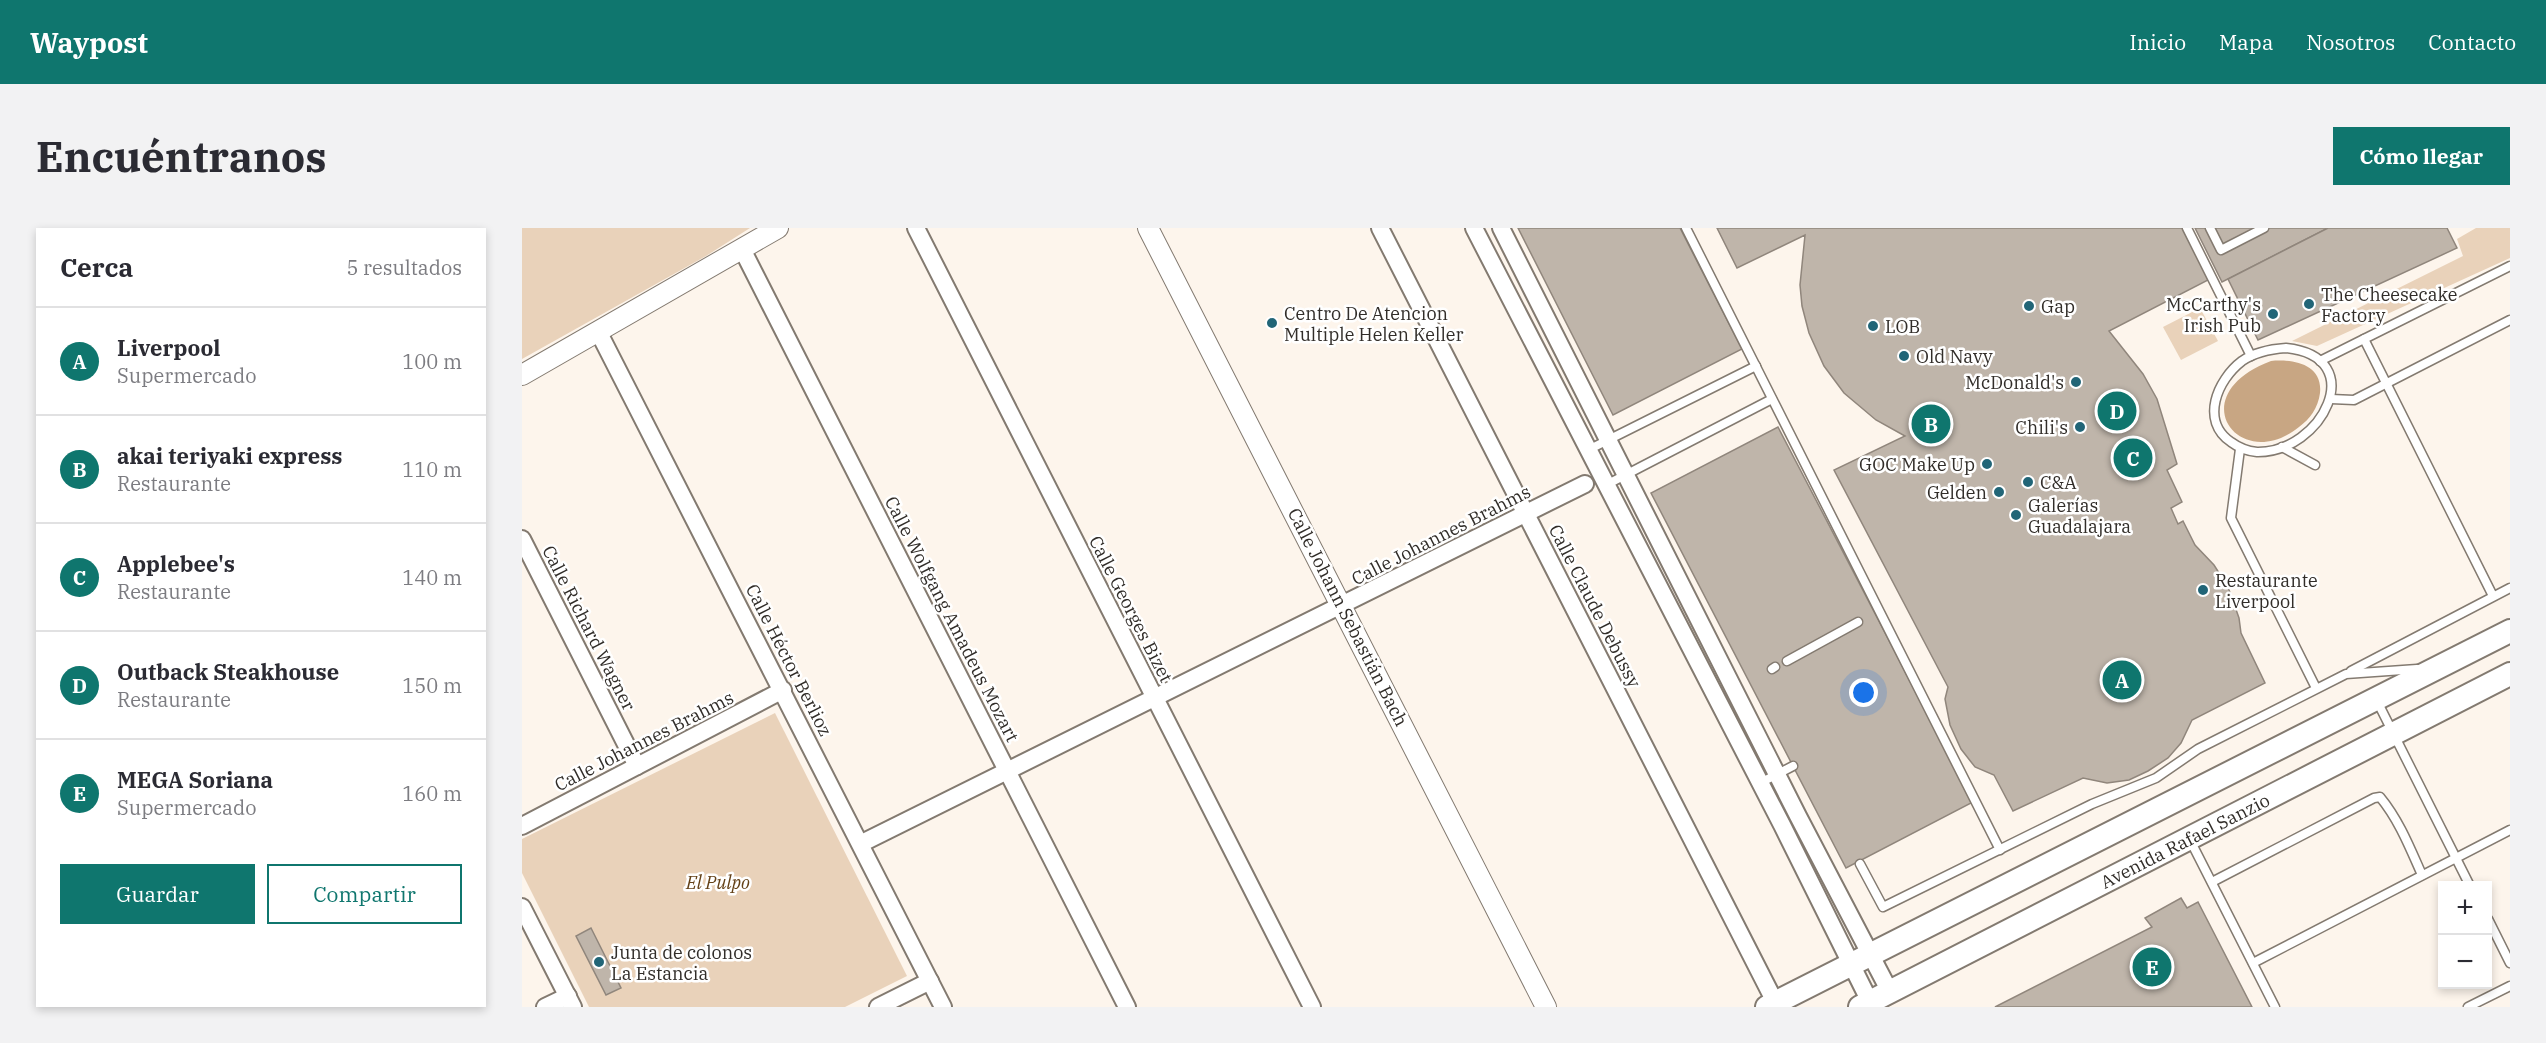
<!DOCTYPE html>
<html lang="es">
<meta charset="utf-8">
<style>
:root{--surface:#fff;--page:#f2f2f3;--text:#2b2b33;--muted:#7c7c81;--line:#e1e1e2;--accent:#0f766e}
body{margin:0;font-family:"IBM Plex Serif",serif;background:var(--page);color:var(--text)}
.controls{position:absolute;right:18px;bottom:18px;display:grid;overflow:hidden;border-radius:0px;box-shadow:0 3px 9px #0003}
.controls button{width:54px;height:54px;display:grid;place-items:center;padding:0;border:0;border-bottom:2px solid var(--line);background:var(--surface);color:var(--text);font:30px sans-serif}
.you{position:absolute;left:1342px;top:465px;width:21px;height:21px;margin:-15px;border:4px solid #fff;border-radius:50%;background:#1a73e8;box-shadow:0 0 0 9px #1a73e833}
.badge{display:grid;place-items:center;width:39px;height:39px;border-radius:50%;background:var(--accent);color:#fff;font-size:20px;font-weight:700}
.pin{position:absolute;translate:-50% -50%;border:3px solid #fff;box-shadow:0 2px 6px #0006}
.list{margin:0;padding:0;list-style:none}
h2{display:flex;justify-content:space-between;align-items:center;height:78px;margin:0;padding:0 24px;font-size:26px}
h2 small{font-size:20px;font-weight:400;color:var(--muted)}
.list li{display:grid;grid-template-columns:39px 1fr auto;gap:18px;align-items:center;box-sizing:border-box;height:108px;padding:0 24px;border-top:2px solid var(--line)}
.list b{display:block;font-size:22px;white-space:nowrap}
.list p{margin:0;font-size:20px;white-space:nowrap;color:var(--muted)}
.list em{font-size:20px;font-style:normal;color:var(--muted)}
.actions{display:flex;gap:12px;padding:18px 24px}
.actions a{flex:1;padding:14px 0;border:2px solid var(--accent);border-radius:0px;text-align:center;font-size:21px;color:var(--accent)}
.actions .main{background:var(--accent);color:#fff}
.map{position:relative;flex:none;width:1988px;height:779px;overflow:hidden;border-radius:0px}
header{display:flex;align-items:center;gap:36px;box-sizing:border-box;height:84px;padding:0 30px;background:var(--accent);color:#fff}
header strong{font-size:28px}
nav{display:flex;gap:33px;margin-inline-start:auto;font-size:21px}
.intro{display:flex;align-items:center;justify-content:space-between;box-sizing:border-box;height:144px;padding:0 36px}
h1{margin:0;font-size:42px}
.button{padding:15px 27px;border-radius:0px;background:var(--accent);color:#fff;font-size:21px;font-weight:700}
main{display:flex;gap:36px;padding:0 36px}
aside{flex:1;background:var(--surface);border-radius:0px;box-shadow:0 3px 9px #0003}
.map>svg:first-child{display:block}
.green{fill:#e9d2ba}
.water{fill:#c8a683}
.building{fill:#bfb5aa;stroke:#90867c;stroke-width:1.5}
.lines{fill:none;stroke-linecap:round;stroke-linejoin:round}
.service-casing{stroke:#837a70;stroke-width:11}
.minor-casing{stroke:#837a70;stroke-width:20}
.tertiary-casing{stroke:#837a70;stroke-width:22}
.secondary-casing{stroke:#837a70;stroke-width:26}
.service{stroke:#fff;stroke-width:8}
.minor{stroke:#fff;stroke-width:16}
.tertiary{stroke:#fff;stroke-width:20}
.secondary{stroke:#fff;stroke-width:22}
.poi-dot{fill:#216577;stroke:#fff;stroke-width:2}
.labels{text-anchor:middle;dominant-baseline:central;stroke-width:5;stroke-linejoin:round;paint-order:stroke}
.poi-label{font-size:18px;fill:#312d29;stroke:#fff;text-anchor:start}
.street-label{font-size:18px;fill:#312d29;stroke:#fff}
.park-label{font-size:18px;font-style:italic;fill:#644117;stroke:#fff}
</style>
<header>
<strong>Waypost</strong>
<nav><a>Inicio</a><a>Mapa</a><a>Nosotros</a><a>Contacto</a></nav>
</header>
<div class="intro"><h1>Encuéntranos</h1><a class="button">Cómo llegar</a></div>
<main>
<aside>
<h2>Cerca<small>5 resultados</small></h2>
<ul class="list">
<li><span class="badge">A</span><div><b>Liverpool</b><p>Supermercado</p></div><em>100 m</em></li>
<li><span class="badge">B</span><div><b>akai teriyaki express</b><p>Restaurante</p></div><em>110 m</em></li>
<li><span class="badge">C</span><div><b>Applebee's</b><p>Restaurante</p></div><em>140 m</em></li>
<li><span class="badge">D</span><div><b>Outback Steakhouse</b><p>Restaurante</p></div><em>150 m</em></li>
<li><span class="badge">E</span><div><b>MEGA Soriana</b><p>Supermercado</p></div><em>160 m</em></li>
</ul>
<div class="actions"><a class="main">Guardar</a><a>Compartir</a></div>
</aside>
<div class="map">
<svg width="1988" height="779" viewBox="0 0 1988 779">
<rect width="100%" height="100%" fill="#fdf5ec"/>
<g class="green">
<polygon points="0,0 228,0 184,28 0,131"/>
<polygon points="1954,0 1988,0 1988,30 1795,118 1770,113 1941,28 1935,11"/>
<polygon points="1678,80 1696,113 1659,132 1641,99"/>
<polygon points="253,485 385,748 323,779 67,779 0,645 0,611"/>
</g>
<path class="water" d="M 1749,133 C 1771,131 1801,136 1798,165 C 1796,180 1788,191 1777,199 C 1717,247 1658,167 1749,133 Z"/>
<g class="building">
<polygon points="996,0 1158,0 1220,121 1091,187"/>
<polygon points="1195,0 1661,0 1688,51 1587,103 1621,146 1635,171 1655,236 1645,242 1660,274 1649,280 1656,296 1661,293 1673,317 1692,337 1706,359 1717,390 1719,405 1743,455 1670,492 1659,515 1646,530 1626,543 1607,552 1585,555 1561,550 1491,583 1472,547 1453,539 1439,521 1428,497 1423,471 1426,459 1312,242 1383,208 1354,192 1322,165 1302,138 1287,105 1280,78 1278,57 1283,7 1215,40"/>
<polygon points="1673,0 1806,0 1700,54"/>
<polygon points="1806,0 1925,0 1935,20 1736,112 1706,51"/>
<polygon points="1256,199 1451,574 1324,640 1129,265"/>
<polygon points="1659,670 1665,680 1676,674 1730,779 1473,779 1630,699 1623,690"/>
<polygon points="69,700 99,760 84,767 54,708"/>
</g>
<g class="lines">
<g class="service-casing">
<g id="service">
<polyline points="1164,0 1478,622"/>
<polyline points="1665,0 1729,128"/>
<polyline points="1688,0 1699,22 1742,0"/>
<polyline points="1842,111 1971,368"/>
<path d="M 1764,120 C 1849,129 1800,225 1735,224 C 1725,223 1717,220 1709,214 C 1678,193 1695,152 1720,133 C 1733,124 1749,121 1764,120 Z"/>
<polyline points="1798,133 1988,38"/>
<polyline points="1809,171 1832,172 1988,92"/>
<polyline points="1760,219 1793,237"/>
<polyline points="1718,221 1709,290 1794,460"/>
<polyline points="1066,222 1234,138"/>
<polyline points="1084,257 1250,171"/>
<polyline points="1265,433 1336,394"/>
<polyline points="1250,441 1253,439"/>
<polyline points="1829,443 1988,360"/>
<polyline points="1855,473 1948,658"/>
<polyline points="1238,555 1271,538"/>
<polyline points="1668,612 1753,779"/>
<polyline points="1338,636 1361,679 1570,576 1634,550 1676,521 1824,446 1895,441"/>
<path d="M 1690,654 L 1852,570 L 1858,569 C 1877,592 1888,620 1900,647"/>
<polyline points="1966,691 1988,735"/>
<polyline points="1731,735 1988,602"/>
<polyline points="1946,779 1988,758"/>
</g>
</g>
<g class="minor-casing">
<g id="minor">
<polyline points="394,0 790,779"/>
<polyline points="858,0 1253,774"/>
<polyline points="952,0 1260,597 1348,774"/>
<polyline points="979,0 1276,588 1368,764"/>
<polyline points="220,21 605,779"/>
<polyline points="76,103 421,779"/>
<polyline points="0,311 115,538"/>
<polyline points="0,598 261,462"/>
<polyline points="340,615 1063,256"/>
<polyline points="0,679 51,779"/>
<polyline points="23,779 46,768"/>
<polyline points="356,779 408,753"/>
</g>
</g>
<g class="tertiary-casing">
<g id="tertiary">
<polyline points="626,0 1024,779"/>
<polyline points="0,147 256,0"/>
</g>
</g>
<g class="secondary-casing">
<g id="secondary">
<polyline points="1245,779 1988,403"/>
<polyline points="1338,779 1988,446"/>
</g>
</g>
<use href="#service" class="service"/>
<use href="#minor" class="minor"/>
<use href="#tertiary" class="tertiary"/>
<use href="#secondary" class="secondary"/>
</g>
<g class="poi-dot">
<circle cx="1787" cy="76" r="6"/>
<circle cx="1507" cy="78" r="6"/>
<circle cx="1751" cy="86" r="6"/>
<circle cx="750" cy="95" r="6"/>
<circle cx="1351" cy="98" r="6"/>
<circle cx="1382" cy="128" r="6"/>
<circle cx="1554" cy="154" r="6"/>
<circle cx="1558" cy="199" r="6"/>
<circle cx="1465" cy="236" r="6"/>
<circle cx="1506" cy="254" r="6"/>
<circle cx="1477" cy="264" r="6"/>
<circle cx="1494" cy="287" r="6"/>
<circle cx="1681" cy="362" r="6"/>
<circle cx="77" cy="734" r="6"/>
</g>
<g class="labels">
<g class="poi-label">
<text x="1799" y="66">The Cheesecake<tspan x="1799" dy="21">Factory</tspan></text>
<text x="1739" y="76" text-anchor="end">McCarthy's<tspan x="1739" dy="21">Irish Pub</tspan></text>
<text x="1519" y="78">Gap</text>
<text x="762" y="85">Centro De Atencion<tspan x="762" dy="21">Multiple Helen Keller</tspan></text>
<text x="1363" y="98">LOB</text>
<text x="1394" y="128">Old Navy</text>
<text x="1542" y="154" text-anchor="end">McDonald's</text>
<text x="1546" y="199" text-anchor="end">Chili's</text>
<text x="1453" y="236" text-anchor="end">GOC Make Up</text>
<text x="1518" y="254">C&amp;A</text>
<text x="1465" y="264" text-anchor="end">Gelden</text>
<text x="1506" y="277">Galerías<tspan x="1506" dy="21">Guadalajara</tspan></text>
<text x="1693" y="352">Restaurante<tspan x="1693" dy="21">Liverpool</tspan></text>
<text x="89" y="724">Junta de colonos<tspan x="89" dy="21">La Estancia</tspan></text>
</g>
<g class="street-label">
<text transform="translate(919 307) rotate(-27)">Calle Johannes Brahms</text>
<text transform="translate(1073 378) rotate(63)">Calle Claude Debussy</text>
<text transform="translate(609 381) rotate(63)">Calle Georges Bizet</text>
<text transform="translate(826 389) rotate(63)">Calle Johann Sebastián Bach</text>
<text transform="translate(430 391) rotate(63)">Calle Wolfgang Amadeus Mozart</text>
<text transform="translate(67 400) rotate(63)">Calle Richard Wagner</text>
<text transform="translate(267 432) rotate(63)">Calle Héctor Berlioz</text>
<text transform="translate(122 513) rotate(-27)">Calle Johannes Brahms</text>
<text transform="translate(1663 613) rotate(-27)">Avenida Rafael Sanzio</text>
</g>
<g class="park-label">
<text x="196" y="654">El Pulpo</text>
</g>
</g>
</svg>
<div class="controls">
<button>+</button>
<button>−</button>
</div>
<div class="you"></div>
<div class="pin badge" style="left:1600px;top:452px">A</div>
<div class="pin badge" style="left:1409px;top:196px">B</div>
<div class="pin badge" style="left:1611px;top:230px">C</div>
<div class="pin badge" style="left:1595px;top:183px">D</div>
<div class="pin badge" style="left:1630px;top:739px">E</div>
</div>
</main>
